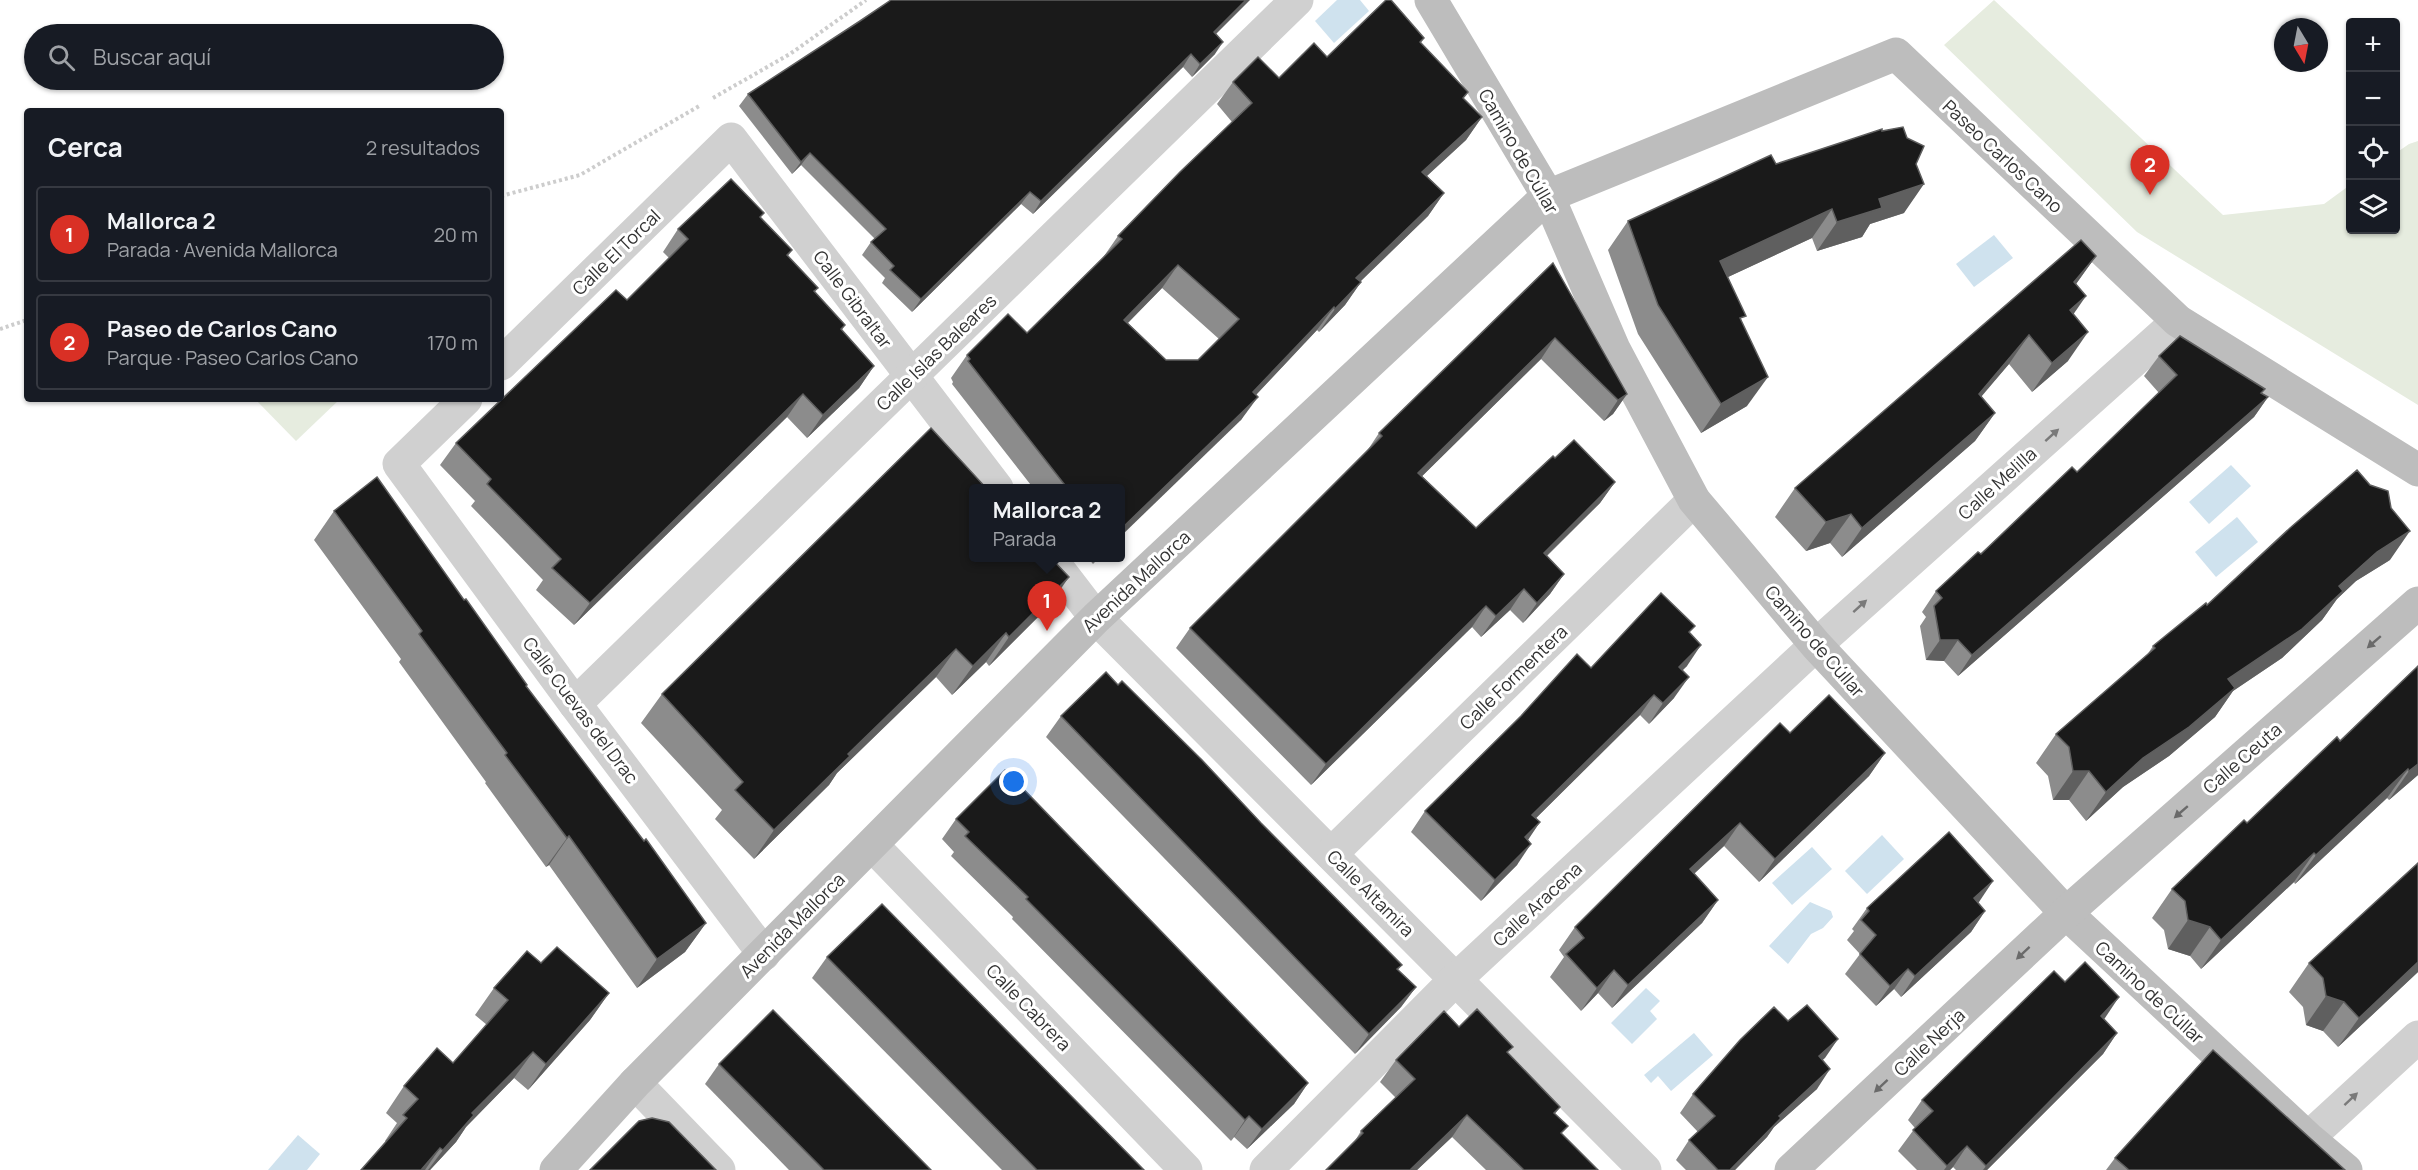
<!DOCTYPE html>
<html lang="es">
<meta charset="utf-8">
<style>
:root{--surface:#171b24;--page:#20242c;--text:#f1f3f6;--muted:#9ea1a6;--line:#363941;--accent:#d93025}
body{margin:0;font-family:Manrope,sans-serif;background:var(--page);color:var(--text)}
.controls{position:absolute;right:18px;top:18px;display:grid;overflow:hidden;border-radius:6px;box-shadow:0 2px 4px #0004}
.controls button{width:54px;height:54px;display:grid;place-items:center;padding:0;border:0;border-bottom:2px solid var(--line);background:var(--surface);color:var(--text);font:30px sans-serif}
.compass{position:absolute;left:2274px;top:18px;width:54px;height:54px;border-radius:50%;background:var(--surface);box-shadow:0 2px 4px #0004;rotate:170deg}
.you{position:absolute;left:1014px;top:782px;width:21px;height:21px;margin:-15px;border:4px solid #fff;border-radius:50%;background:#1a73e8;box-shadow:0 0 0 9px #1a73e833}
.badge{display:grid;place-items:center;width:39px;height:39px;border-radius:50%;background:var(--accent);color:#fff;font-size:20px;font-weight:700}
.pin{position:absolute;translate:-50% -50px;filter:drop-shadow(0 2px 3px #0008)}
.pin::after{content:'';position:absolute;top:32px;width:21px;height:18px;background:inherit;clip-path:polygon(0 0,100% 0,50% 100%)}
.popup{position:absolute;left:969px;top:484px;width:156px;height:78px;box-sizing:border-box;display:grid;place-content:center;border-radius:6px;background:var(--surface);filter:drop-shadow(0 2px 4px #0005);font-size:20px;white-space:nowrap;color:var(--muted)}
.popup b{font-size:22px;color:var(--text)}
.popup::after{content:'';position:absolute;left:50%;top:100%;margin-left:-12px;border:12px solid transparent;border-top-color:var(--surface)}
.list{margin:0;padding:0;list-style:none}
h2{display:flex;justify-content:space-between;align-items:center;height:78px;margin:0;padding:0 24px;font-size:26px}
h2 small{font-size:20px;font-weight:400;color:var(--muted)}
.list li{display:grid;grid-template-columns:39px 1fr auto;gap:18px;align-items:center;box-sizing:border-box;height:96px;margin:0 12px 12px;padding:0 12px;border:2px solid var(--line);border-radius:6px}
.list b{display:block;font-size:22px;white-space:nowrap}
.list p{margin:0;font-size:20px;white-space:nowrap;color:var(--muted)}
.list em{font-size:20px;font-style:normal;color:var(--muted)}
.icon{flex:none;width:33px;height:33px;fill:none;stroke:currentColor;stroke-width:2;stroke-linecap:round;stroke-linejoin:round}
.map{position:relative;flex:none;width:2418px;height:1170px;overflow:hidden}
.search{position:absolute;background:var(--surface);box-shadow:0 2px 4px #0004;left:24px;top:24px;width:480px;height:66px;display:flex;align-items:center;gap:15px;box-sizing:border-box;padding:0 21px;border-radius:33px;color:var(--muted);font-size:22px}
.panel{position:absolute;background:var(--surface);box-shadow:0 2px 4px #0004;left:24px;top:108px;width:480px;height:294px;border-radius:6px}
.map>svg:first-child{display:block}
.green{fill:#e6ecdf}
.water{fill:#cfe2ee}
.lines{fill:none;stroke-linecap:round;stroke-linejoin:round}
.path{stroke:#cdcdcd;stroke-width:4;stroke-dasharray:3 3;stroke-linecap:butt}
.street{stroke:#d0d0d0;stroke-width:33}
.secondary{stroke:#bdbdbd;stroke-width:33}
.wall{fill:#8c8c8c;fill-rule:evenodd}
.shaded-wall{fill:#5f5f5f}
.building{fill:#1a1a1a;stroke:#5f5f5f;stroke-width:1.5;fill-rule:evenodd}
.oneway{fill:#7a7a7a}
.oneway2{fill:#6a6a6a}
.labels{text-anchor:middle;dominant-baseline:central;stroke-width:6;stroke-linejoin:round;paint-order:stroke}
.street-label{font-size:18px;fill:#333;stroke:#fff}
</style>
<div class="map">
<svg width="2418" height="1170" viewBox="0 0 2418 1170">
<rect width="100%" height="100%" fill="#fff"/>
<g class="green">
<polygon points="1994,0 2223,215 2324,204 2350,185 2350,230 2396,230 2396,153 2409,144 2418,141 2418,405 2137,232 1944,45"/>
<polygon points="255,399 340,399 296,441"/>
</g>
<g class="water">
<polygon points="1337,0 1360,0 1369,11 1334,43 1315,21"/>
<polygon points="1994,235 2013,258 1974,287 1956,264"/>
<polygon points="2231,465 2251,486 2209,524 2189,502"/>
<polygon points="2237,517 2258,542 2216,577 2195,552"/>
<polygon points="1882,835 1904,859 1867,894 1845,871"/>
<polygon points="1812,847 1832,869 1792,905 1772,883"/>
<polygon points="1810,902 1831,911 1833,917 1823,928 1811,934 1788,964 1769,946"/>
<polygon points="1646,988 1660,1001 1650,1011 1657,1019 1632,1044 1611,1023"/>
<polygon points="1694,1033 1713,1055 1671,1091 1658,1076 1651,1083 1644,1075"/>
<polygon points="298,1135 320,1154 307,1170 268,1170"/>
</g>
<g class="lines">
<g class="path">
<polyline points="713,98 790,54 866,0"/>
<polyline points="501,196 580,175 701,105"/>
<polyline points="0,329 27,320"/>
</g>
<g class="street">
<polyline points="501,364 731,139 997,488"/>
<polyline points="466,399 399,464 575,704 764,954"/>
<polyline points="1050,558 1096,618 1645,1170"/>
<polyline points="575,704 1297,0"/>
<polyline points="872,845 1186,1170"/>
<polyline points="1331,854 1694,500"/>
<polyline points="635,1083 719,1170"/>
<polyline points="2308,1138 2418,1037"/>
<polyline points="1266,1170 1456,979 1816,645 2178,321"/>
</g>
<g class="secondary">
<polyline points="1431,0 1548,196 1614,349 1694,500 1816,645 2066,913 2308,1138 2346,1170"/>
<polyline points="556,1170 635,1083 1096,618 1548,196 1896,54 2178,321 2418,470"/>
<polyline points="1791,1170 2066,913 2418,603"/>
</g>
</g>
<g class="wall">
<polygon points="1216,34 1215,54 1192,77 1183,67 1033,214 1021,204 912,312 882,283 885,278 862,255 871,242 875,239 801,165 792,174 739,106 748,94"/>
<path d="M 1424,38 L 1421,43 L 1463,99 L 1482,117 L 1466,140 L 1427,176 L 1444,193 L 1428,216 L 1360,282 L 1361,282 L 1345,305 L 1319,332 L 1317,330 L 1256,395 L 1241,420 L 1120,489 L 1034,489 L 952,384 L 953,382 L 951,378 L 967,355 L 1027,333 L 1102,259 L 1118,236 L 1232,122 L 1217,104 L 1233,82 L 1279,78 L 1327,57 ZM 1162,288 L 1219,339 L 1198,360 L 1166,360 L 1128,323 Z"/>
<polygon points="1882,131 1907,138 1916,164 1904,213 1870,224 1862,237 1817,251 1812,238 1728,277 1742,322 1747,406 1701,433 1638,334 1608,250 1628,221 1776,164"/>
<polygon points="760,218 792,250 788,256 818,288 815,292 845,325 842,330 874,366 859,388 807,438 787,417 574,625 536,590 543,580 471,506 475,501 440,465 456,443 627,300 669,258 663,252 678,229"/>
<polygon points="2096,256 2076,284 2074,314 2068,361 2032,392 2009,364 1981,396 1995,413 1975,441 1842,557 1830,543 1806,551 1775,517 1795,488"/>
<polygon points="1553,263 1627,394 1613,414 1604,421 1541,359 1422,476 1476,528 1555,458 1615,482 1600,503 1547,556 1564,574 1550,594 1523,623 1510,610 1481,637 1472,627 1311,785 1176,648 1190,628 1365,454 1379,433"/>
<polygon points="2159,356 2265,389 2262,393 2268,397 2254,417 1958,676 1944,661 1926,660 1920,626 1926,617 1922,612 1936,591 2077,472 2159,393 2144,376"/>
<polygon points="334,511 464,600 527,685 526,687 706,923 685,952 637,988 549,865 546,867 485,783 486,782 399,662 401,659 314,540"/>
<polygon points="1088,558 1099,558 1093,564"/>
<polygon points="2390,560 2356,581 2337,599 2322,620 2282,658 2233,691 2215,717 2169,756 2123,787 2086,821 2069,800 2053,800 2048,776 2036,763 2056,734 2147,655 2153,646 2207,605"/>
<polygon points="1049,606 989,666 986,662 952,695 936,677 837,773 829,785 754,859 715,819 722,810 641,723 662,694"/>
<polygon points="1690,634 1687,666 1682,670 1674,698 1649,724 1640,715 1536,818 1540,822 1527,840 1517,865 1481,901 1411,832 1425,811 1521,716 1591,668"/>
<polygon points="2418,666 2418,775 2389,800 2387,798 2295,884 2294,882 2201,969 2190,956 2168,949 2164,930 2152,918 2172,889 2340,741"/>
<polygon points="1118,685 1261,823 1402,965 1398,970 1416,987 1401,1007 1355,1054 1046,737 1061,716"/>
<polygon points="1790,733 1885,753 1869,776 1759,882 1724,846 1694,874 1718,900 1702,923 1612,1008 1598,993 1581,1011 1550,977 1564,957 1559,950 1575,927"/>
<polygon points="956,819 1308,1083 1294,1104 1247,1149 1234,1137 1231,1141 1012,919 1013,917 951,856 954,852 942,839"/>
<polygon points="2418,863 2418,972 2338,1047 2323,1031 2306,1025 2303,1007 2289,992 2309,963"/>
<polygon points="1993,881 1977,903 1985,911 1971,932 1901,997 1894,989 1876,1006 1845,974 1860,954 1847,940 1854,931 1852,929 1867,908"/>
<polygon points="827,957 1144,1170 1002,1170 812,978"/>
<polygon points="541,963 609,993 590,1020 528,1090 514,1078 466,1127 456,1142 430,1170 361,1170 386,1142 385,1141 397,1123 386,1113 404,1086 453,1063 487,1025 475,1015 494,988"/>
<polygon points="2104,1019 2117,1033 2103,1054 1987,1170 1956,1170 1953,1167 1950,1170 1917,1170 1898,1151 1915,1128 1908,1120 1922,1100"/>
<polygon points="1788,1021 1838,1039 1822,1060 1817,1089 1774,1127 1767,1137 1735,1170 1686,1170 1676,1160 1689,1140 1698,1132 1680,1113 1693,1094"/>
<polygon points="1459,1027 1508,1053 1560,1107 1555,1114 1562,1134 1598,1170 1486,1170 1452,1137 1417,1170 1326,1170 1353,1144 1361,1131 1396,1098 1380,1082 1396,1060"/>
<polygon points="719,1064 931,1170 789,1170 705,1084"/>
<polygon points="2115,1158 2345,1170 2106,1170"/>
</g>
<g class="shaded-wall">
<polygon points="1246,0 1250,0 1205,45 1214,32"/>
<polygon points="1223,42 1215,54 1192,77 1200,64"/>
<polygon points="1191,54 1183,67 1033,214 1041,201"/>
<polygon points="1482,117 1466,140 1406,195 1422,172"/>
<polygon points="810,153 801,165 792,174 801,162"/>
<polygon points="1924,184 1904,213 1870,224 1862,237 1817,251 1837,222 1879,199"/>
<polygon points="1030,192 1021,204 912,312 921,299"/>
<polygon points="1444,193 1428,216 1340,301 1356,278"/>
<polygon points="1832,209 1812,238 1700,290 1720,261"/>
<polygon points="2096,256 2076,284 2074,282"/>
<polygon points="1178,265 1162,288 1108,343 1124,320"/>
<polygon points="1361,282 1345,305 1319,332 1335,309"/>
<polygon points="2086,296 2066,325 2070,310"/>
<polygon points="1334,307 1317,330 1237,415 1253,392"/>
<polygon points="2088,332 2068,361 2032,392 2052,363"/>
<polygon points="2029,335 2009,364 1959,423 1979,394"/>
<polygon points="1555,338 1541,359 1404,494 1418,473"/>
<polygon points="874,366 859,388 807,438 823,415"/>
<polygon points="1768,377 1747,406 1701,433 1721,404"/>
<polygon points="803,394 787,417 574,625 590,603"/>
<polygon points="1627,394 1613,414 1604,421 1618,400"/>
<polygon points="1258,397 1241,420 1120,537 1120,530"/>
<polygon points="2268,397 2254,417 1958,676 1972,655"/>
<polygon points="1995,413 1975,441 1842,557 1862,528"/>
<polygon points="1615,482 1600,503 1529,573 1544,553"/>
<polygon points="1851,514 1830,543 1806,551 1826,522"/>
<polygon points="2410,531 2390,560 2356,581 2337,599 2322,620 2282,658 2233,691 2215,717 2169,756 2123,787 2086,821 2106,792 2228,679 2339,586 2377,552"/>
<polygon points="1564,574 1550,594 1523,623 1537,603"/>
<polygon points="1069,577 1049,606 989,666 1009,637"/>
<polygon points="1524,589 1510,610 1481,637 1496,616"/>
<polygon points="1486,606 1472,627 1311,785 1326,764"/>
<polygon points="1006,633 986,662 952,695 973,666"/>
<polygon points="1940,640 1958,640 1944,661 1926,660"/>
<polygon points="1701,645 1687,666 1665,688 1679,667"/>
<polygon points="956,649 936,677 837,773 829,785 754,859 774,830 848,754"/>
<polygon points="1689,677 1674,698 1649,724 1663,703"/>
<polygon points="1654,695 1640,715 1518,836 1532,815"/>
<polygon points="1885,753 1869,776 1759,882 1775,859"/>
<polygon points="2418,764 2418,775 2389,800 2409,771"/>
<polygon points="2408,769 2387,798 2295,884 2316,855"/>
<polygon points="2073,771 2089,771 2069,800 2053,800"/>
<polygon points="1540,822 1526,843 1525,837"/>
<polygon points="1740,823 1724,846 1674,892 1690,869"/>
<polygon points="569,836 549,865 546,867 567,838"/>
<polygon points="1531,844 1517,865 1481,901 1495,880"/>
<polygon points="2314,853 2294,882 2201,969 2221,940"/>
<polygon points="1993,881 1979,902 1959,919 1974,898"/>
<polygon points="1718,900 1702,923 1612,1008 1628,985"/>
<polygon points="1985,911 1971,932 1901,997 1915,976"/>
<polygon points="2188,920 2210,927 2190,956 2168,949"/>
<polygon points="706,923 685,952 637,988 657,959"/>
<polygon points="2418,962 2418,972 2338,1047 2359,1018"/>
<polygon points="1908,969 1894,989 1876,1006 1890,986"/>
<polygon points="1614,970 1598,993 1581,1011 1597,988"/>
<polygon points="1416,987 1401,1007 1355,1054 1369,1034"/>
<polygon points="609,993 590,1020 528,1090 546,1064"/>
<polygon points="2326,996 2344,1002 2323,1031 2306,1025"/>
<polygon points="2119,997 2105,1018 2087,1037 2101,1016"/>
<polygon points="2117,1033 2103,1054 1987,1170 1983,1170 1986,1166"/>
<polygon points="1838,1039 1825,1058 1805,1075 1819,1056"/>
<polygon points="533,1052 514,1078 466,1127 456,1142 430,1170 428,1170 443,1150 472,1113"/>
<polygon points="1830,1069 1817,1089 1774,1127 1767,1137 1735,1170 1730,1170 1779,1116"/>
<polygon points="1308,1083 1294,1104 1247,1149 1262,1129"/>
<polygon points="1467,1115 1452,1137 1417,1170 1410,1170"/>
<polygon points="1249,1116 1234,1137 1231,1141 1245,1120"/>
<polygon points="1967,1146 1953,1167 1950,1170 1944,1170 1947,1166"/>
<polygon points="440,1148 425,1170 421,1170"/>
</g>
<g class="building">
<polygon points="891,0 1246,0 1214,32 1223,42 1200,64 1191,54 1041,201 1030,192 921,299 890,270 894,266 871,242 886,229 810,153 801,162 748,94 860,21"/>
<path d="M 1386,0 L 1391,0 L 1424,38 L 1420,42 L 1468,92 L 1463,98 L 1482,117 L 1422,172 L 1444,193 L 1356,278 L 1361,282 L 1335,309 L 1334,307 L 1253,392 L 1258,397 L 1120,530 L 1120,489 L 1068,489 L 968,361 L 970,359 L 967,355 L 1008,314 L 1027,333 L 1122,239 L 1118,236 L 1180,172 L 1252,103 L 1233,82 L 1258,57 L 1279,78 L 1314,43 L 1327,57 ZM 1178,265 L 1239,319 L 1198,360 L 1166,360 L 1124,320 Z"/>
<polygon points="1903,127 1907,138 1924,146 1916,164 1924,184 1879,199 1882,208 1837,222 1832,209 1720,261 1746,316 1740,318 1768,377 1721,404 1658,305 1628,221 1771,155 1776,164 1882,129 1882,131"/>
<polygon points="731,179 764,213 760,217 792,250 787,255 818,288 814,291 845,325 841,329 874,366 823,415 803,394 590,603 552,568 561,559 487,484 491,479 456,443 616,290 627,300 688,239 678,229"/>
<polygon points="2081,240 2096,256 2074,282 2086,296 2070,310 2088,332 2052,363 2029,335 1979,394 1995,413 1862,528 1851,514 1826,522 1795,488"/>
<polygon points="1553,263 1627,394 1618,400 1555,338 1418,473 1476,528 1553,456 1555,458 1574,440 1615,482 1544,553 1564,574 1537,603 1524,589 1496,616 1486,606 1326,764 1190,628 1382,436 1379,433"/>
<polygon points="2180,336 2265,389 2261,393 2268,397 1972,655 1958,640 1940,640 1934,606 1942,598 1936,591 1978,552 1981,554 2072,467 2077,472 2177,375 2159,356"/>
<polygon points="931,428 987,489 974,489 974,558 1051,558 1069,577 1009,637 1006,633 973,666 956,649 848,754 850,756 774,830 735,790 743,782 662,694"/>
<polygon points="2357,470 2370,485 2388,491 2391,508 2410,531 2377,552 2339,586 2343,591 2302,629 2228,679 2235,688 2189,727 2143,758 2106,792 2089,771 2073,771 2069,747 2056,734 2155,648 2153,646 2206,603 2207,605 2290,528"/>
<polygon points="377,477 464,600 466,599 527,685 526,686 644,841 646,839 706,923 657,959 569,836 567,838 505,755 507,753 419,634 422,631 334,511"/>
<polygon points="1661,593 1695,626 1689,632 1701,645 1679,667 1689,677 1663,703 1654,695 1532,815 1540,822 1525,837 1531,844 1495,880 1425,811 1521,716 1577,654 1591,668"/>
<polygon points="2418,666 2418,764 2409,771 2408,769 2316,855 2314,853 2221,940 2210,927 2188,920 2185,901 2172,889 2244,820 2247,823 2337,737 2340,741"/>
<polygon points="1106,672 1118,685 1122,681 1202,760 1261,823 1402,965 1397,969 1416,987 1369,1034 1061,716"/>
<polygon points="1829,695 1885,753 1775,859 1740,823 1690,869 1718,900 1628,985 1614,970 1597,988 1566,954 1584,938 1575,927 1780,723 1790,733"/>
<polygon points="1005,770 1308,1083 1262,1129 1249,1116 1245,1120 1026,899 1028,897 965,836 969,832 956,819"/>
<polygon points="1949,832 1993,881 1974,898 1985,911 1915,976 1908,969 1890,986 1860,954 1876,935 1861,920 1869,911 1867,908"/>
<polygon points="2418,863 2418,962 2359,1018 2344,1002 2326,996 2323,978 2309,963"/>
<polygon points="882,904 1144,1170 1037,1170 827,957"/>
<polygon points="557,947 609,993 546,1064 533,1052 472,1113 474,1115 443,1150 440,1148 421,1170 361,1170 407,1118 403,1115 418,1099 404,1086 437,1048 453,1063 508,1000 494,988 527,951 541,963"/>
<polygon points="2085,962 2119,997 2101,1016 2117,1033 1986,1166 1967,1146 1947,1166 1913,1130 1933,1111 1922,1100 2054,971 2065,982"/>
<polygon points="1807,1005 1838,1039 1819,1056 1830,1069 1779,1116 1781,1118 1730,1170 1718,1170 1689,1140 1715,1116 1693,1094 1740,1040 1774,1007 1788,1021"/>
<polygon points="1477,1009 1513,1047 1507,1052 1560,1107 1554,1113 1568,1126 1561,1133 1598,1170 1524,1170 1467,1115 1410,1170 1326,1170 1363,1133 1361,1131 1415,1079 1396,1060 1444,1011 1459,1027"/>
<polygon points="773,1010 931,1170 824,1170 719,1064"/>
<polygon points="2213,1050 2345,1170 2129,1170 2115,1158"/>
<polygon points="652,1118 669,1122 716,1170 590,1170 639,1121"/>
</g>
<defs><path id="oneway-solid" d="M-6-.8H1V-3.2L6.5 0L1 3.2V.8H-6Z" transform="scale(1.5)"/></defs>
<g class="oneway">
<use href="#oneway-solid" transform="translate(2052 435) rotate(-42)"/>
<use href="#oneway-solid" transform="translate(1860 606) rotate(-42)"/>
<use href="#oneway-solid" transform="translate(2351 1099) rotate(-43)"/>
</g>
<g class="oneway2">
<use href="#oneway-solid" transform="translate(2374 642) rotate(139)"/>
<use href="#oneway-solid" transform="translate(2181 812) rotate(139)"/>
<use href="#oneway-solid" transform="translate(2023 953) rotate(137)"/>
<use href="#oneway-solid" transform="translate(1881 1086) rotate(137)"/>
</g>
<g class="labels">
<g class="street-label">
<text transform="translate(1519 151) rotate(60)">Camino de Cúllar</text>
<text transform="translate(2003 156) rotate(43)">Paseo Carlos Cano</text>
<text transform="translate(616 252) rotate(-44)">Calle El Torcal</text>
<text transform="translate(853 299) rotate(53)">Calle Gibraltar</text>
<text transform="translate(936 352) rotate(-44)">Calle Islas Baleares</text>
<text transform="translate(1997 483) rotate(-42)">Calle Melilla</text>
<text transform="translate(1136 581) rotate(-43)">Avenida Mallorca</text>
<text transform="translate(1815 641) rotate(49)">Camino de Cúllar</text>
<text transform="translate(1513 677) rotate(-44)">Calle Formentera</text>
<text transform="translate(581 710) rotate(53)">Calle Cuevas del Drac</text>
<text transform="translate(2242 758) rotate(-41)">Calle Ceuta</text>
<text transform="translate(1371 893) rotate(45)">Calle Altamira</text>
<text transform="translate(1537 904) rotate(-43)">Calle Aracena</text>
<text transform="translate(792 925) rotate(-45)">Avenida Mallorca</text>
<text transform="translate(2150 992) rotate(43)">Camino de Cúllar</text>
<text transform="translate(1029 1007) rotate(46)">Calle Cabrera</text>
<text transform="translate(1929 1042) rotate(-43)">Calle Nerja</text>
</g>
</g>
</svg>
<div class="controls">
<button>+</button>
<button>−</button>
<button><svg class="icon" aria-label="locate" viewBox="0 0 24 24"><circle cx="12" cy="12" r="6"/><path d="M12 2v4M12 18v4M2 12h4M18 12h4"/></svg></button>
<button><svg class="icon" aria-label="layers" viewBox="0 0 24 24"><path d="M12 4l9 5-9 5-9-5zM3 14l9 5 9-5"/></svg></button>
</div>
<svg class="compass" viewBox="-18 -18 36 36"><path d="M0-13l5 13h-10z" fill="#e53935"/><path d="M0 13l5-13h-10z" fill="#9ea1a6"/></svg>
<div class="you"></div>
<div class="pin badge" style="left:1047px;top:631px">1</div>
<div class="popup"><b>Mallorca 2</b>Parada</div>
<div class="pin badge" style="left:2150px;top:195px">2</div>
<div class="search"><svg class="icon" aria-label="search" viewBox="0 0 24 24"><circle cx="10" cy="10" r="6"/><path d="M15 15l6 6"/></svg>Buscar aquí</div>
<section class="panel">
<h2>Cerca<small>2 resultados</small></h2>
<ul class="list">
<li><span class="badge">1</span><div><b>Mallorca 2</b><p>Parada · Avenida Mallorca</p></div><em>20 m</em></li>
<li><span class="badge">2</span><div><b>Paseo de Carlos Cano</b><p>Parque · Paseo Carlos Cano</p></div><em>170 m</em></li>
</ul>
</section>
</div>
